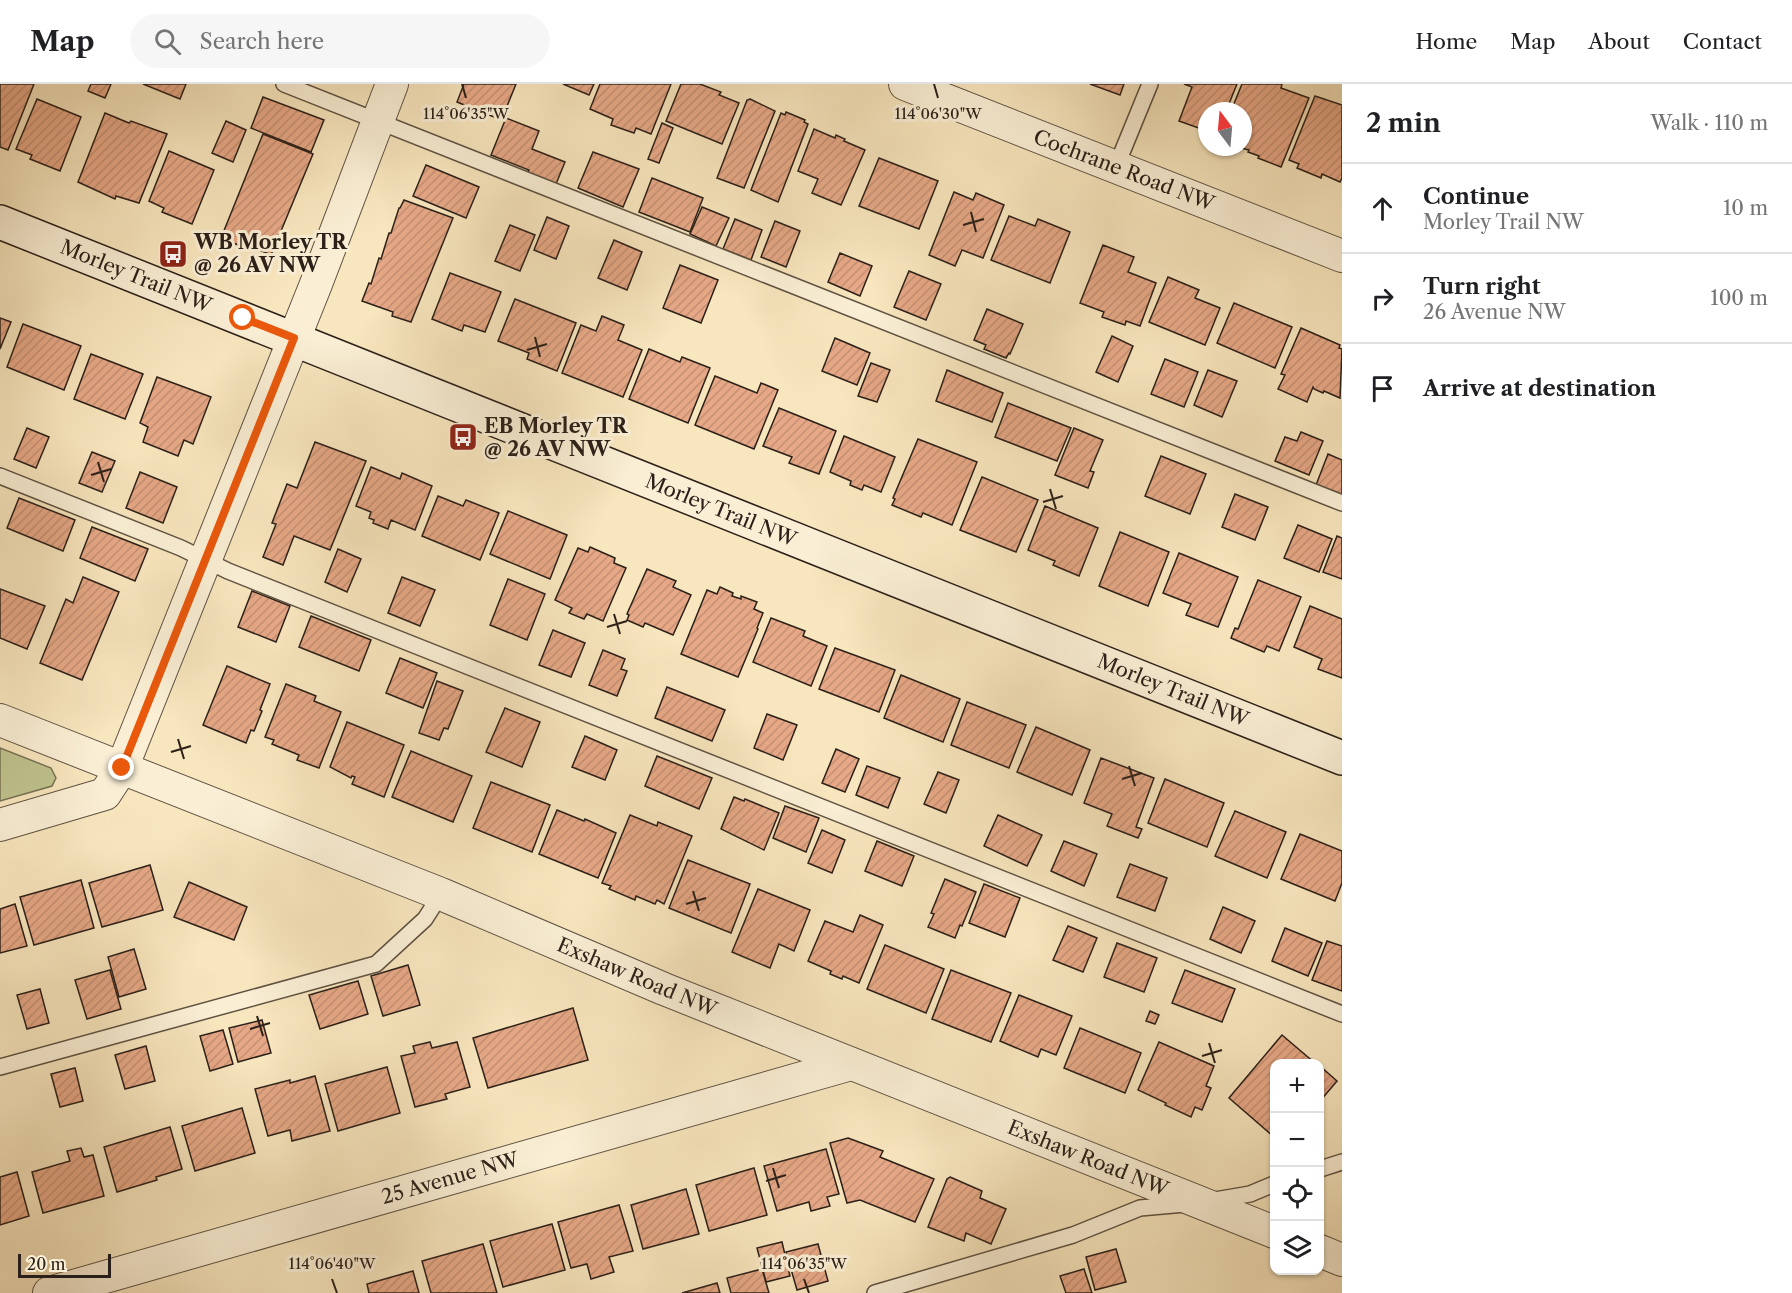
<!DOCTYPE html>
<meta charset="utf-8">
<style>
:root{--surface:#fff;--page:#f6f6f6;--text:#202124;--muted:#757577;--line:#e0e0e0}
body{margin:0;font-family:"Libre Caslon Text",serif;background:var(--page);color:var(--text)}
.controls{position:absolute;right:18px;bottom:18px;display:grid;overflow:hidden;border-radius:12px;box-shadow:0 2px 4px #0004}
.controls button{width:54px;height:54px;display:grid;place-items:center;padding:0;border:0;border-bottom:2px solid var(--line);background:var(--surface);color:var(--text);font:30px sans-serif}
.compass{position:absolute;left:1198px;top:18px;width:54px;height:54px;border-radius:50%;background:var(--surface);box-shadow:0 2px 4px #0004;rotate:344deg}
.scale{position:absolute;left:18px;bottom:15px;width:93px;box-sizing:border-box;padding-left:6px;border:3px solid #2b2019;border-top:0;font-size:16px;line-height:21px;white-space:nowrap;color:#2b2019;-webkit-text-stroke:4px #faefd5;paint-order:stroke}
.stop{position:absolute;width:18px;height:18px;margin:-14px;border:4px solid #ea580c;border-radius:50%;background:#fff}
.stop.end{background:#ea580c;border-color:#fff;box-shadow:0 2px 6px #0008}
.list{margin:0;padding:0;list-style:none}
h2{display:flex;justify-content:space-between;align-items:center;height:78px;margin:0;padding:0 24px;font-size:26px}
h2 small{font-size:20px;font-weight:400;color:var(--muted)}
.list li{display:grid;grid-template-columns:39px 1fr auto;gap:18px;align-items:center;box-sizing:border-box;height:90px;padding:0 24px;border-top:2px solid var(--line)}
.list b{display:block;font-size:22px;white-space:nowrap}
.list p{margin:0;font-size:20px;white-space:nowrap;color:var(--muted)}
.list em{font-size:20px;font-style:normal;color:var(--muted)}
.icon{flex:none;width:33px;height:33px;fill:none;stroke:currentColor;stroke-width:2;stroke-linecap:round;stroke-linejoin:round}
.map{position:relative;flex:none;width:1342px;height:1209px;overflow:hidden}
header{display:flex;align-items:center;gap:36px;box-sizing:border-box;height:84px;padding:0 30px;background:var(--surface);border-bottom:2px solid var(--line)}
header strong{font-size:28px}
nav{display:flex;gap:33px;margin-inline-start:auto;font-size:21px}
.search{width:420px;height:54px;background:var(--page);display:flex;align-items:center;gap:15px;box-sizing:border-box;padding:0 21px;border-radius:33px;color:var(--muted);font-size:22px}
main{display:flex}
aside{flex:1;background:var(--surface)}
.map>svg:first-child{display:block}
.green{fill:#c0c48f;stroke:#767254;stroke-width:1.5}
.building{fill:url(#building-hatch);stroke:#2b2019;stroke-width:1.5}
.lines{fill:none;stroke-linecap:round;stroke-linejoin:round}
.lane-casing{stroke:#5e5242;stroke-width:18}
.street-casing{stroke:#5e5242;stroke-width:34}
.secondary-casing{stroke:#2b2019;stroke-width:36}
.lane{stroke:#faefd5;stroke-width:15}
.street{stroke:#faefd5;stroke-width:32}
.secondary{stroke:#faefd5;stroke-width:33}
.route{stroke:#ea580c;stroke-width:8}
.ticks{fill:none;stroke:#2b2019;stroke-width:2}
.labels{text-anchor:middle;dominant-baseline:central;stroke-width:6;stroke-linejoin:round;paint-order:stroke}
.street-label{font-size:20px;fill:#2b2019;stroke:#faefd5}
.poi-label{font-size:20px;font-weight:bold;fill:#2b2019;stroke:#faefd5;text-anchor:start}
.ticks-label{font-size:15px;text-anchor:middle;fill:#2b2019;stroke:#faefd5;stroke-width:6;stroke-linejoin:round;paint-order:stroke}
</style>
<header>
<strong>Map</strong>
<div class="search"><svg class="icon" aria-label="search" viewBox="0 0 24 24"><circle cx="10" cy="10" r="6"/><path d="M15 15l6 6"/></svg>Search here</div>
<nav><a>Home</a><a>Map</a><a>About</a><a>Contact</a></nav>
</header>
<main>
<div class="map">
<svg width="1342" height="1209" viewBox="0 0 1342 1209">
<defs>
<pattern id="building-hatch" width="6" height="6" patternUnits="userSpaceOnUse" patternTransform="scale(1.5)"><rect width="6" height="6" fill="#e6a886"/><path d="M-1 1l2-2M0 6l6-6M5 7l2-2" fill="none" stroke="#c59073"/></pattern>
</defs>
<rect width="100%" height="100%" fill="#f8e6be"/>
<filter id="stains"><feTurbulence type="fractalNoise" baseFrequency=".00333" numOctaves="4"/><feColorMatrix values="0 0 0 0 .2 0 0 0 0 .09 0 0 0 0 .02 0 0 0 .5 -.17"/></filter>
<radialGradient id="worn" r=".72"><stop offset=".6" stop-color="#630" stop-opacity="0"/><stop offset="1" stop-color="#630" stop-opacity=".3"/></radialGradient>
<polygon class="green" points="0,664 51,684 56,694 52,702 0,717"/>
<g class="building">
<polygon points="0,0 34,0 8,66 0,63"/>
<polygon points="91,0 111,0 105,14 88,7"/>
<polygon points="143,0 186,0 180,15"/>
<polygon points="464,0 516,0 503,32 500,32 499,35 457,18"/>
<polygon points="563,0 594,0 589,11"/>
<polygon points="600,0 671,0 651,50 636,44 634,49 611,41 613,35 590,25"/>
<polygon points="681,0 700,0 721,8 719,11 739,19 722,60 666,37"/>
<polygon points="1090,0 1124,0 1120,11"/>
<polygon points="1184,0 1237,0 1226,27 1207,27 1207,47 1179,37 1192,3"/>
<polygon points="1242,0 1282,0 1281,4 1309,14 1281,83 1258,74 1259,72 1248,68 1249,66 1237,63 1243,63 1243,27 1231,27"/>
<polygon points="1315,12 1342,21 1342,94 1340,98 1322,90 1321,94 1297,84 1299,80 1289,76"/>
<polygon points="263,13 324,36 311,68 251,44"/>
<polygon points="37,15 81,33 60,87 30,75 32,71 16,65"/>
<polygon points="750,15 775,27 744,104 717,94 747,16"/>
<polygon points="786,28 805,36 804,38 808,40 778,118 751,106 781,29 785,31"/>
<polygon points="105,29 129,39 131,37 167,50 139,119 116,112 115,115 78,98"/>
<polygon points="506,34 539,47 532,65 565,78 556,100 527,89 529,86 491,71"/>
<polygon points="226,37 246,46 233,78 212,69"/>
<polygon points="662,39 673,44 659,79 648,75"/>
<polygon points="814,45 835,54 836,51 845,55 844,57 865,66 841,121 812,109 818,95 798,87"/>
<polygon points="263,50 313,70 271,171 245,160 243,163 221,154"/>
<polygon points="169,67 214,86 192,140 162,128 164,124 149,117"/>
<polygon points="593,68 639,85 623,123 578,104"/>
<polygon points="879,74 938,97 919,145 859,122"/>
<polygon points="426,81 479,103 466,134 413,112"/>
<polygon points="652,94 703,114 690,148 639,128"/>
<polygon points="954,108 973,116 976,109 1004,121 983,174 962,166 955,182 929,171"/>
<polygon points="404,116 453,134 411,238 392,232 393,228 362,217 369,199 371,200 379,174 381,175 389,149 391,149 399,124 400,124"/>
<polygon points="702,123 729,134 716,162 690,150"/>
<polygon points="1009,132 1035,142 1038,135 1070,148 1050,199 991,176"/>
<polygon points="547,133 569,142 556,175 534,166"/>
<polygon points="735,135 762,146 751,176 723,165"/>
<polygon points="775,137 800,147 786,183 761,173"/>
<polygon points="510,141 535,151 520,187 495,177"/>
<polygon points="614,156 642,168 627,206 598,194"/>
<polygon points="1103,161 1134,173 1128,188 1156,199 1140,242 1126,237 1125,241 1102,233 1104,228 1080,219"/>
<polygon points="840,169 872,182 860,212 828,198"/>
<polygon points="680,181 718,196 701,239 663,224"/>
<polygon points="909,187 941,200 926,236 894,223"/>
<polygon points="450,189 501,208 485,248 464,241 462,247 432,235"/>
<polygon points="1168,193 1199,206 1195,214 1220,224 1205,261 1149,238"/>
<polygon points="515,215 576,239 557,287 527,275 529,269 498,257"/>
<polygon points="1234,219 1292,243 1275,284 1217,259"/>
<polygon points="987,225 1023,240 1010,270 1009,269 1006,274 984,265 986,261 974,256"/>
<polygon points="602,232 624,241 618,256 642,266 623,313 562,289 581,241 596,247"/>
<polygon points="0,234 11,238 0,265"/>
<polygon points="23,240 81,262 64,306 7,283"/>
<polygon points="1301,244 1340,261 1339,264 1342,265 1340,314 1324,307 1323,309 1314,305 1313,303 1307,318 1278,305 1285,291 1281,290"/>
<polygon points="1112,252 1133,262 1118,298 1096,288"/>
<polygon points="835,254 870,269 857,301 822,287"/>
<polygon points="649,265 680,278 682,273 710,284 688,339 629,315"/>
<polygon points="91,270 143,290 125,335 74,315"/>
<polygon points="1165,275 1198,288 1184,323 1151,310"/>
<polygon points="871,279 890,286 877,318 858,312"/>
<polygon points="947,286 1003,309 992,338 936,317"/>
<polygon points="1208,286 1237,297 1222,333 1194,321"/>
<polygon points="715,292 757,309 761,299 778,306 754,365 695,341"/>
<polygon points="157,293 211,313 193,360 184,356 178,372 143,358 148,343 140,339"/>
<polygon points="1008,319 1071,344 1057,377 995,353"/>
<polygon points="779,324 836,347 819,390 789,379 792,373 763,362"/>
<polygon points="27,344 49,353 36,384 14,375"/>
<polygon points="1074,344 1103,356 1090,387 1094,388 1088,404 1055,391"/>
<polygon points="1301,348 1323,357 1309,391 1275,377 1285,353 1297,357"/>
<polygon points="844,352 895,373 881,408 864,401 862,406 850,401 851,397 830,388"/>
<polygon points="918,355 977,378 952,441 923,429 921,433 892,421 895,415 893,414"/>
<polygon points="315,358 366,377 330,466 294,452 283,481 263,473 276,440 272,439 287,400 297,404"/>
<polygon points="92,368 115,377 102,408 79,399"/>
<polygon points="1328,370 1342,376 1342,412 1316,401"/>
<polygon points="1161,372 1206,390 1190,430 1145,412"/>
<polygon points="371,383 400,395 402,389 432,402 415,446 391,436 388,445 373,439 374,436 369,434 371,428 356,422"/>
<polygon points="140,388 177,403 163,439 126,424"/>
<polygon points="982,393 1038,416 1016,468 960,446"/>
<polygon points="1235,410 1268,423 1255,456 1222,443"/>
<polygon points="438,412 463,422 466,416 499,429 480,476 422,452"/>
<polygon points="19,414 75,436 63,467 7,444"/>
<polygon points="1045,422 1098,444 1079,492 1053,481 1055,477 1028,466"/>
<polygon points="508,427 567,451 550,495 490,470"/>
<polygon points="1298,441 1332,455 1319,488 1284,474"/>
<polygon points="92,443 148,465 135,497 80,474"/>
<polygon points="1120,448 1169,468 1148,522 1099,502"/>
<polygon points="1337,452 1342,454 1342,495 1323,488"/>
<polygon points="590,463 615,474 614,479 626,484 603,537 587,530 584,535 569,529 572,524 555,516 578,464 588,468"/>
<polygon points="338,465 361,475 347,508 325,498"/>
<polygon points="1179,469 1238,493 1218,543 1186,531 1191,520 1163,509"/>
<polygon points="647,485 676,497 673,503 691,511 673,551 645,539 643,543 627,536 629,531 627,530"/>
<polygon points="83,493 119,508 82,596 40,579 66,515 73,519"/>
<polygon points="402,493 435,506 420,542 388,529"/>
<polygon points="508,495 545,510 527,556 490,541"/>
<polygon points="1258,496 1301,513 1279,567 1267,562 1264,568 1231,554 1235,544 1238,545"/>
<polygon points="720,503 733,509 732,512 741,515 741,512 757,518 754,525 763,529 757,544 758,545 738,593 681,570 707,506 717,510"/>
<polygon points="0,505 45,522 27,565 0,554"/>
<polygon points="252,507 290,522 276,558 238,543"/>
<polygon points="1310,522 1342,535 1342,594 1318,585 1322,575 1294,563"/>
<polygon points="311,532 371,556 359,587 299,563"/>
<polygon points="771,534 805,547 803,552 827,562 811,602 753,578"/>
<polygon points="553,546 585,559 571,593 539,581"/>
<polygon points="835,564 895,586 879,628 819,605"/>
<polygon points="603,566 625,575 621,585 627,587 617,612 589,601"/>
<polygon points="400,574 437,589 423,624 386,609"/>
<polygon points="227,582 270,600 260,626 262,627 254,647 251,646 246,659 203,641"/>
<polygon points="901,591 960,615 943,658 884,634"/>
<polygon points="437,597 463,607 448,645 444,644 439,656 419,649"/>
<polygon points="286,600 316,612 314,617 341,628 319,684 297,676 299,671 272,660 274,656 265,653"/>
<polygon points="667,603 725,626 712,657 655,634"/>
<polygon points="967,618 1026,641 1009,684 951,661"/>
<polygon points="505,624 540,638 522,683 486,668"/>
<polygon points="767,630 797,641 783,676 754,664"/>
<polygon points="347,638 404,661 384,713 352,700 355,693 352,692 351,694 330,683"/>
<polygon points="1036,643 1090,666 1072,711 1017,688"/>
<polygon points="585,652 617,666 605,696 572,683"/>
<polygon points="836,665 859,675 845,708 822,699"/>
<polygon points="411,667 472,692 453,738 392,713"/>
<polygon points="657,672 712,694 699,725 645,702"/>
<polygon points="1101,674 1154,694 1136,743 1142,745 1138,754 1107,742 1112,730 1084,719"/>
<polygon points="867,682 900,694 888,724 856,711"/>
<polygon points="938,688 959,696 946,729 924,720"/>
<polygon points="1165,695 1224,719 1207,763 1148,739"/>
<polygon points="491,698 550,721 532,768 473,744"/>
<polygon points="734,713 744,717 745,715 779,729 764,766 721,745"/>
<polygon points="785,722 819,734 806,768 773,754"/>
<polygon points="557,726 584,737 585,735 616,749 598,794 539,770"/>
<polygon points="1235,727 1286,748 1267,794 1215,772"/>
<polygon points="630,731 657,742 658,738 692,752 664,820 657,816 655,820 636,812 635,816 609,805 611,802 602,799"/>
<polygon points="998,731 1042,751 1027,782 984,762"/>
<polygon points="822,746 845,756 832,789 808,779"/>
<polygon points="1300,750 1342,767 1342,799 1335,817 1281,795"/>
<polygon points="877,757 914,772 902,802 865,787"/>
<polygon points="1064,757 1097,770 1084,802 1051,787"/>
<polygon points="688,776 750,800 731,849 669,824"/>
<polygon points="1130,780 1167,794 1155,827 1117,813"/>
<polygon points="150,781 163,826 102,843 89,799"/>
<polygon points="945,795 976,808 962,842 960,841 955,854 928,843 934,830 931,829"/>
<polygon points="81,796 94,844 34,861 20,813"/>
<polygon points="189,798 247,823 234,856 174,833"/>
<polygon points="984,800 1020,814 1005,853 969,839"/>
<polygon points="758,805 810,826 794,867 779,860 770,884 732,868"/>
<polygon points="15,820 27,862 0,869 0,825"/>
<polygon points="1223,823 1255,837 1241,869 1210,855"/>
<polygon points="860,831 883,841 859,899 843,892 842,895 830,890 831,887 808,877 825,837 853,848"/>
<polygon points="1068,842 1097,854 1083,888 1053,876"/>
<polygon points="1285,844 1322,859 1308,892 1272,877"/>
<polygon points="1327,857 1342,862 1342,907 1312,896"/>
<polygon points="1117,859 1157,874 1144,908 1104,893"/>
<polygon points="885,861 944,885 926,929 867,905"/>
<polygon points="134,865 146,905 119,913 108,873"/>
<polygon points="408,881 420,921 383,932 371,892"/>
<polygon points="110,886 121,925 87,935 75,896"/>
<polygon points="951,886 1011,909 991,958 932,935"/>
<polygon points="1185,886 1235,905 1222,938 1172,919"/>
<polygon points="358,897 368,930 320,945 309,911"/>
<polygon points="40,905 49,939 27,945 17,911"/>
<polygon points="1019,911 1072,932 1056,971 1041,965 1038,973 1000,957"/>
<polygon points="573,924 588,976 488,1004 473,954"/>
<polygon points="1150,927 1159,931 1155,940 1146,937"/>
<polygon points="262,936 271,969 238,978 229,944"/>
<polygon points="1080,944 1141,969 1125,1009 1064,984"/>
<polygon points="223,946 233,980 210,987 200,952"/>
<polygon points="1282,951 1316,980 1274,980 1274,1053 1229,1014"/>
<polygon points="430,958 432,964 457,958 470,1003 445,1010 447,1015 415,1023 401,972 415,969 413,962"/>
<polygon points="1159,958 1214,982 1206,1002 1211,1004 1202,1026 1195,1023 1191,1033 1165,1021 1166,1019 1138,1006"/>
<polygon points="146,962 155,997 125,1005 115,971"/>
<polygon points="1320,982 1337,997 1320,1017"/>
<polygon points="387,983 400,1029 338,1047 325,1000"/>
<polygon points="75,984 83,1017 60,1023 51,990"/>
<polygon points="315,992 330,1047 292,1057 290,1046 268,1052 255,1005 290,996 290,999"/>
<polygon points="242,1024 255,1069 195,1087 182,1042"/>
<polygon points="170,1043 182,1085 156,1093 157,1096 117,1108 104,1063"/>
<polygon points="848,1054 883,1067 880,1073 934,1095 915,1138 860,1116 847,1119 830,1059"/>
<polygon points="81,1064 84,1073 93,1071 104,1112 43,1129 32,1088 70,1077 67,1067"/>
<polygon points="826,1065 839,1110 827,1113 830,1122 811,1127 809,1118 777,1127 764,1082"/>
<polygon points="754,1084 767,1131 709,1147 696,1101"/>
<polygon points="17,1088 29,1132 0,1141 0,1093"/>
<polygon points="950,1093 982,1107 980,1114 1006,1125 991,1160 966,1149 964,1157 928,1143 947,1095"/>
<polygon points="686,1105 699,1150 643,1165 631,1121"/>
<polygon points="619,1121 633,1167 609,1173 614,1188 591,1195 587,1180 571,1184 558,1138"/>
<polygon points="552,1140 565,1186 503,1203 490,1157"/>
<polygon points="782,1158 790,1192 766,1198 757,1164"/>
<polygon points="483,1160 497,1209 431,1209 422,1177"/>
<polygon points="818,1160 828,1197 797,1206 786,1168"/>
<polygon points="1116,1165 1126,1198 1095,1206 1086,1173"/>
<polygon points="762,1185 769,1209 731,1209 727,1194"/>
<polygon points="1084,1185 1092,1209 1066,1209 1060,1192"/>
<polygon points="413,1187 419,1209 369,1209 367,1200"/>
<polygon points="717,1199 720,1209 682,1209"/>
</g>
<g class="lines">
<g class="lane-casing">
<g id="lane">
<polyline points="284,0 1342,419"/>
<polyline points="1116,83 1150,0"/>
<polyline points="0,392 181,464 228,487 1342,930"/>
<polyline points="0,983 376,880 425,835 441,810"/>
<polyline points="1320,1085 1342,1078"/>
<polyline points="1209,1117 1250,1110 1274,1100"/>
<polyline points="875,1209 1073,1151 1140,1124 1185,1120"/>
</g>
</g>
<g class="street-casing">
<g id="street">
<polyline points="905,0 1342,172"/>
<polyline points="0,636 441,810 664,905 1274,1148"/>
<polyline points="0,741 105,710 122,684 316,200 392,0"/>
<polyline points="1320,1167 1342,1176"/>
<polyline points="49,1209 851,980"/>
</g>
</g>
<g class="secondary-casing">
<polyline id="secondary" points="0,138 1342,674"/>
</g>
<use href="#lane" class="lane"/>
<use href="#street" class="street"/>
<use href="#secondary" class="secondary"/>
</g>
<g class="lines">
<polyline class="route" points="122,684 294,254 243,234"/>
</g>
<path class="ticks" d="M 462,0 L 466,14M 934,0 L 938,14M 971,128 L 976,148M 963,141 L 984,135M 535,253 L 540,273M 527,266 L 547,260M 98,378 L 104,398M 91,391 L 111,385M 1050,405 L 1056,425M 1043,418 L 1063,412M 614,530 L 620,550M 607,543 L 627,537M 178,655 L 184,675M 171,668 L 191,662M 1129,682 L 1135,702M 1122,695 L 1142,689M 693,807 L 699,827M 686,820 L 706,814M 257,932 L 263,952M 250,945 L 270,939M 1209,959 L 1215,979M 1202,972 L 1222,966M 773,1084 L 779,1104M 766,1097 L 786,1091M 332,1195 L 337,1209M 804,1195 L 809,1209"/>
<defs>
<g id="bus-square" transform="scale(1.5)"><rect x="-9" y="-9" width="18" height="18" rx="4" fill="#8f2418" stroke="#faefd5"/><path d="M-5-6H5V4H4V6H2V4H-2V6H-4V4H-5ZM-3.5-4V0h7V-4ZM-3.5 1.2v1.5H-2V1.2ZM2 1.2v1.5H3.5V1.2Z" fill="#fff"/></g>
</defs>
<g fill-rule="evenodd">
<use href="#bus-square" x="173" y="170"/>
<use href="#bus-square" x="463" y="353"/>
</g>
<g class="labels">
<g class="street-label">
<text transform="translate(1124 86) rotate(21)">Cochrane Road NW</text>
<text transform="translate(136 192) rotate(22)">Morley Trail NW</text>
<text transform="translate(721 426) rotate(22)">Morley Trail NW</text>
<text transform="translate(1173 606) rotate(22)">Morley Trail NW</text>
<text transform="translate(637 893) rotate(23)">Exshaw Road NW</text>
<text transform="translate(1088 1074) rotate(22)">Exshaw Road NW</text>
<text transform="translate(450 1094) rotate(-16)">25 Avenue NW</text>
</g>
<g class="poi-label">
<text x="194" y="158">WB Morley TR<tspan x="194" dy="23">@ 26 AV NW</tspan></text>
<text x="484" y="342">EB Morley TR<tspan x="484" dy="23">@ 26 AV NW</tspan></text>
</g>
</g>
<g class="ticks-label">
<text x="466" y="35">114°06'35"W</text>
<text x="938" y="35">114°06'30"W</text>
<text x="332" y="1185">114°06'40"W</text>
<text x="804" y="1185">114°06'35"W</text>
</g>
<rect width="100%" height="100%" filter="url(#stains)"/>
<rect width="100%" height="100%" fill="url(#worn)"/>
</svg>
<div class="controls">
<button>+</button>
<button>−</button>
<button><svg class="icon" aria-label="locate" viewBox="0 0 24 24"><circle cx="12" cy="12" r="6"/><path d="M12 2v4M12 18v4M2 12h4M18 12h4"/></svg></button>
<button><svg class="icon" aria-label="layers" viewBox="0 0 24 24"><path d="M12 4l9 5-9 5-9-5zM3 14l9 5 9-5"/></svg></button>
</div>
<svg class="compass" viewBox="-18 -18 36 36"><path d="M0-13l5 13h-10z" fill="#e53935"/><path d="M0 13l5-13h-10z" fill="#757577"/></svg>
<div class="scale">20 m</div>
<div class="stop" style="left:243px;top:234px"></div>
<div class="stop end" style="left:122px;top:684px"></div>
</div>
<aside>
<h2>2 min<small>Walk · 110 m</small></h2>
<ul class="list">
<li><svg class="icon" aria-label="ahead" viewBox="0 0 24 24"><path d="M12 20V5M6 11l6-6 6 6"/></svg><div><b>Continue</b><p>Morley Trail NW</p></div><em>10 m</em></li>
<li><svg class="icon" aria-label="right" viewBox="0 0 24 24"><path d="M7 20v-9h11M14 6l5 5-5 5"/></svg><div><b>Turn right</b><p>26 Avenue NW</p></div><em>100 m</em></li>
<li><svg class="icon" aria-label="arrive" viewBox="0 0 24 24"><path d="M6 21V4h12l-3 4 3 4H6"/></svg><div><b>Arrive at destination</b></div></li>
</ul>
</aside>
</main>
